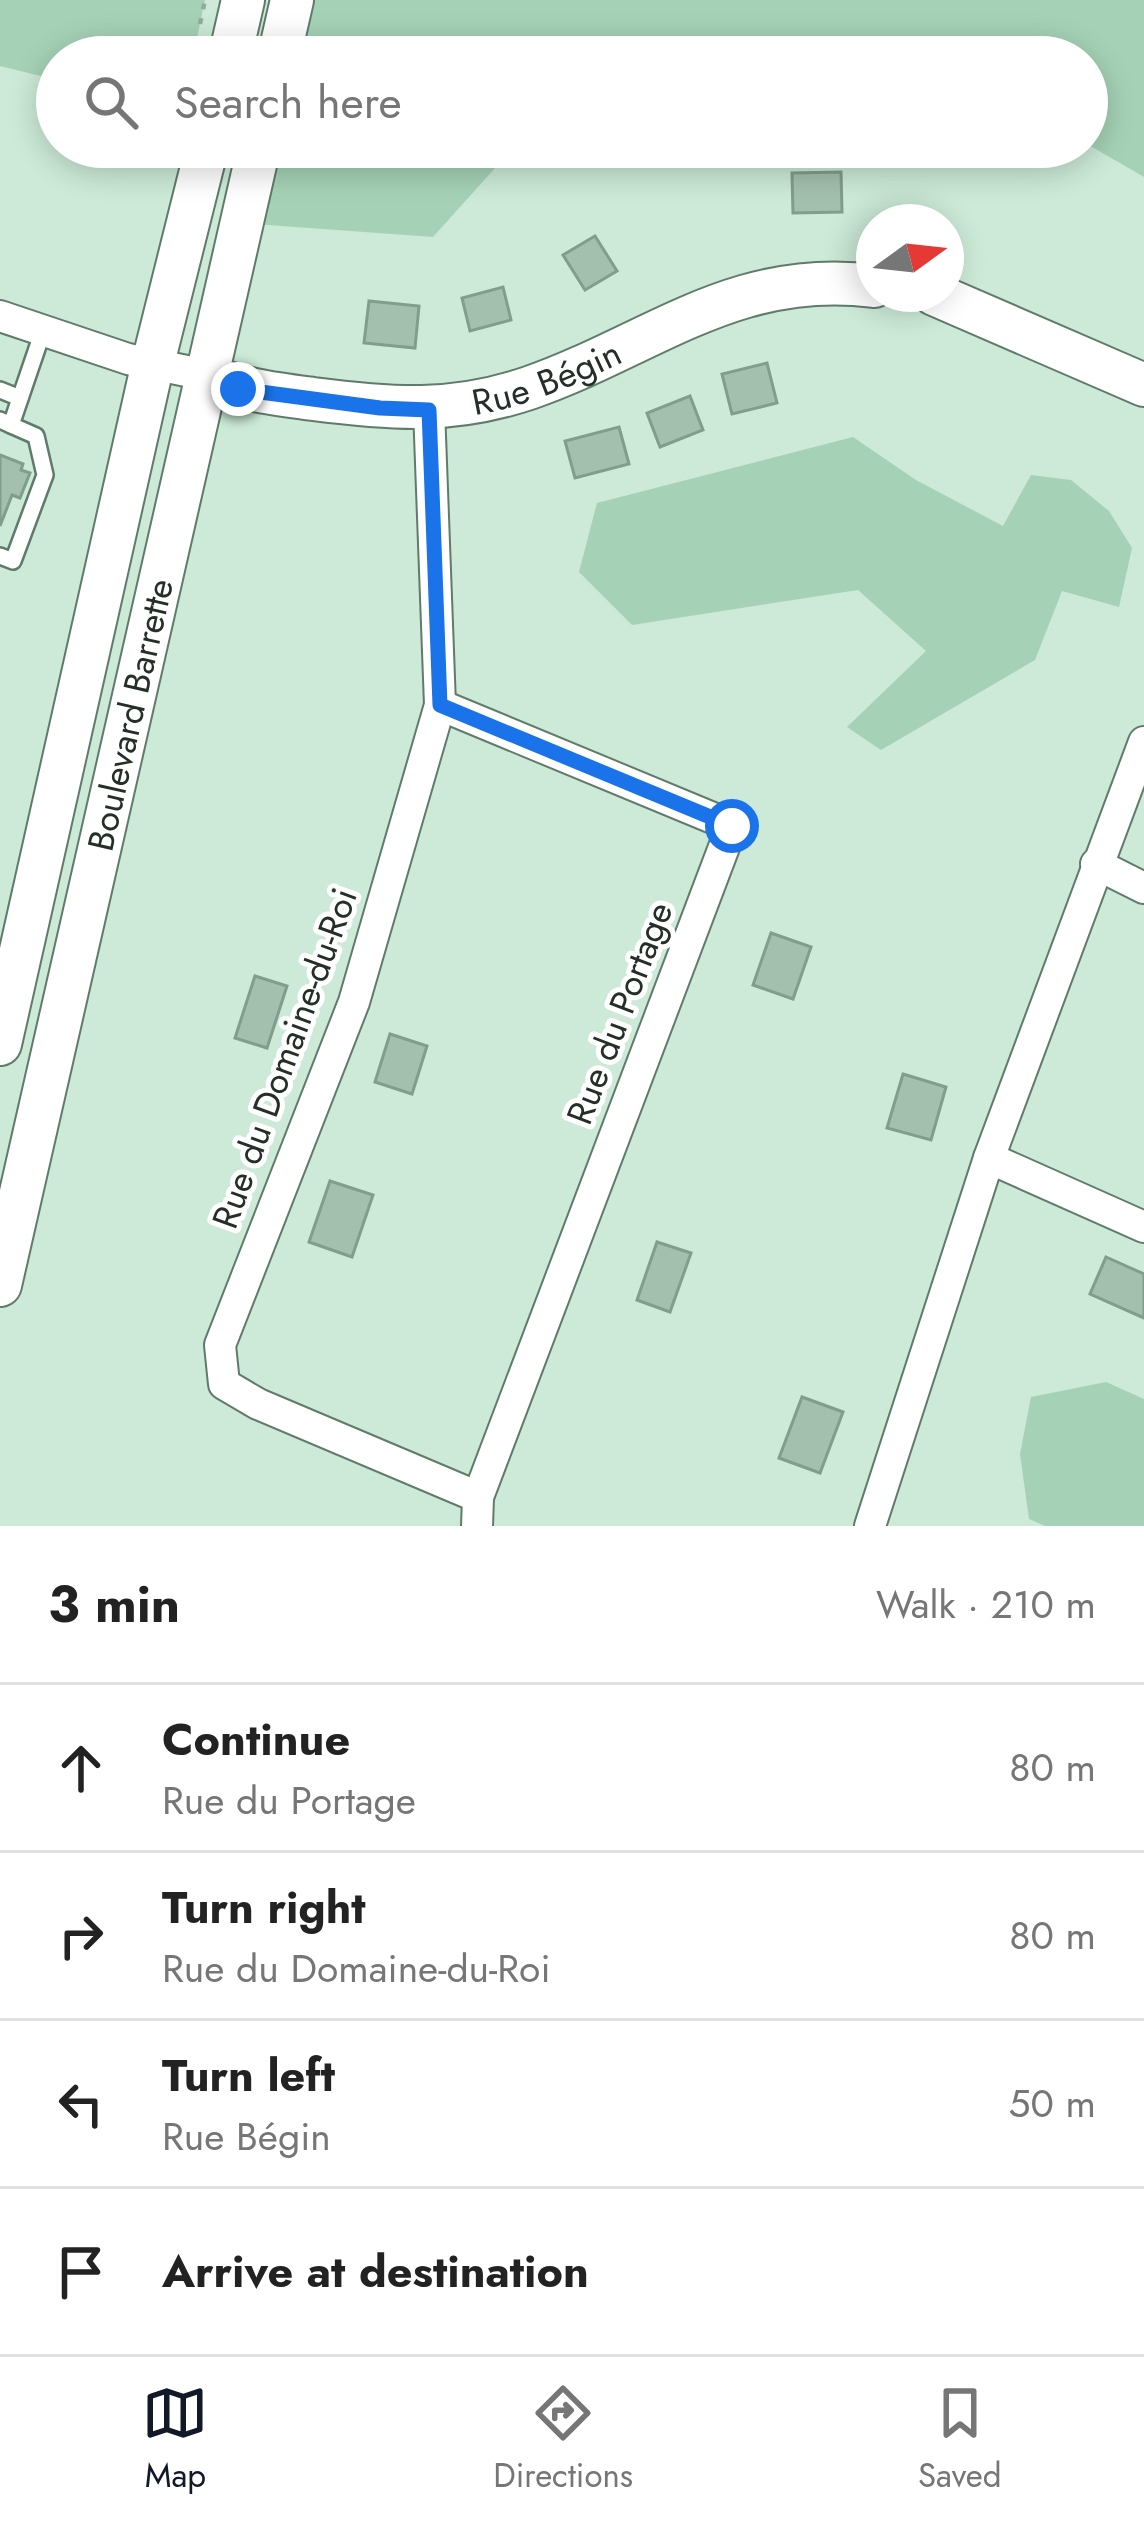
<!DOCTYPE html>
<meta charset="utf-8">
<style>
:root{--surface:#fff;--page:#f2f2f2;--text:#222;--muted:#767676;--line:#e0e0e0;--accent:#111827}
body{margin:0;font-family:Jost,sans-serif;background:var(--page);color:var(--text)}
.compass{position:absolute;left:856px;top:204px;width:108px;height:108px;border-radius:50%;background:var(--surface);box-shadow:0 6px 30px #0003;rotate:75deg}
.stop{position:absolute;width:36px;height:36px;margin:-27px;border:9px solid #1a73e8;border-radius:50%;background:#fff}
.stop.end{background:#1a73e8;border-color:#fff;box-shadow:0 3px 12px #0008}
.list{margin:0;padding:0;list-style:none}
h2{display:flex;justify-content:space-between;align-items:center;height:156px;margin:0;padding:0 48px;font-size:51px}
h2 small{font-size:39px;font-weight:400;color:var(--muted)}
.list li{display:grid;grid-template-columns:78px 1fr auto;gap:36px;align-items:center;box-sizing:border-box;height:168px;padding:0 48px;border-top:3px solid var(--line)}
.list b{display:block;font-size:45px;white-space:nowrap}
.list p{margin:0;font-size:39px;white-space:nowrap;color:var(--muted)}
.list em{font-size:39px;font-style:normal;color:var(--muted)}
.icon{flex:none;width:66px;height:66px;fill:none;stroke:currentColor;stroke-width:2;stroke-linecap:round;stroke-linejoin:round}
.map{position:relative;flex:none;width:1144px;height:1526px;overflow:hidden}
.search{position:absolute;background:var(--surface);box-shadow:0 6px 30px #0003;left:36px;right:36px;top:36px;height:132px;display:flex;align-items:center;gap:30px;box-sizing:border-box;padding:0 42px;border-radius:66px;color:var(--muted);font-size:45px}
.sheet{height:828px;background:var(--surface)}
nav{display:flex;justify-content:space-around;align-items:center;box-sizing:border-box;height:168px;border-top:3px solid var(--line);background:var(--surface);font-size:33px;color:var(--muted)}
nav a{display:grid;justify-items:center;gap:6px}
nav .on{color:var(--accent)}
.map>svg:first-child{display:block}
.green{fill:#a5d2b6}
.building{fill:#a3c0ae;stroke:#819d8b;stroke-width:3}
.lines{fill:none;stroke-linecap:round;stroke-linejoin:round}
.lane-casing{stroke:#607b6a;stroke-width:20}
.street-casing{stroke:#607b6a;stroke-width:34}
.secondary-casing{stroke:#607b6a;stroke-width:46}
.path{stroke:#94ac9c;stroke-width:4.5;stroke-dasharray:6 9;stroke-linecap:butt}
.lane{stroke:#fff;stroke-width:15}
.street{stroke:#fff;stroke-width:30}
.secondary{stroke:#fff;stroke-width:42}
.route{stroke:#1a73e8;stroke-width:15}
.labels{text-anchor:middle;dominant-baseline:central;stroke-width:10;stroke-linejoin:round;paint-order:stroke}
.street-label{font-size:36px;fill:#232f27;stroke:#fff}
</style>
<div class="map">
<svg width="1144" height="1526" viewBox="0 0 1144 1526">
<rect width="100%" height="100%" fill="#ccead7"/>
<g class="green">
<polygon points="0,0 205,0 193,57 57,57 57,80 0,66"/>
<polygon points="292,0 1144,0 1144,177 1087,144 1087,57 279,57"/>
<polygon points="259,147 514,147 433,237 242,223"/>
<polygon points="853,437 916,480 1003,526 1031,475 1071,480 1109,511 1132,548 1119,607 1062,591 1035,660 881,750 847,727 926,651 858,590 632,625 579,572 597,503"/>
<polygon points="1106,1382 1144,1399 1144,1526 1045,1526 1029,1519 1020,1454 1031,1397"/>
</g>
<g class="building">
<polygon points="841,172 842,212 793,213 792,173"/>
<polygon points="595,236 617,271 585,290 563,255"/>
<polygon points="503,287 511,320 470,331 462,298"/>
<polygon points="369,301 419,306 415,348 364,343"/>
<polygon points="767,363 777,403 732,414 722,374"/>
<polygon points="690,396 703,430 660,447 647,413"/>
<polygon points="619,427 629,464 575,478 565,441"/>
<polygon points="0,455 23,464 21,470 30,473 20,498 12,495 0,526"/>
<polygon points="771,933 811,947 793,999 753,985"/>
<polygon points="255,976 287,986 267,1048 235,1038"/>
<polygon points="390,1034 427,1046 412,1094 375,1082"/>
<polygon points="903,1074 946,1087 931,1140 887,1128"/>
<polygon points="330,1181 373,1195 352,1257 309,1242"/>
<polygon points="657,1242 691,1253 670,1312 637,1300"/>
<polygon points="1106,1257 1144,1274 1144,1318 1090,1294"/>
<polygon points="802,1397 843,1412 820,1473 779,1458"/>
</g>
<g class="lines">
<g class="lane-casing">
<g id="lane">
<polyline points="0,390 20,398"/>
<polyline points="0,420 11,425 43,331"/>
<polyline points="0,556 13,561 45,475 36,436 11,425"/>
</g>
</g>
<g class="street-casing">
<g id="street">
<polyline points="0,316 128,359 206,375"/>
<polyline points="429,409 440,705 354,1002 220,1345 224,1384 258,1404 478,1497"/>
<polyline points="440,705 732,826 478,1497 477,1526"/>
<polyline points="1096,864 1144,888"/>
<polyline points="989,1158 1144,1227"/>
<polyline points="870,1526 989,1158 1144,742"/>
</g>
</g>
<g class="secondary-casing">
<g id="secondary">
<polyline points="230,57 243,0"/>
<polyline points="279,57 292,0"/>
<polyline points="934,294 1144,385"/>
<path id="s1" d="M 206,375 C 241,390 275,394 313,399 C 392,409 452,414 529,388 C 650,346 735,268 874,286"/>
<polyline points="0,1044 152,367 207,147"/>
<path id="s2" d="M 0,1285 L 259,147"/>
</g>
</g>
<polyline class="path" points="200,24 205,0"/>
<use href="#lane" class="lane"/>
<use href="#street" class="street"/>
<use href="#secondary" class="secondary"/>
</g>
<g class="lines">
<polyline class="route" points="238,389 380,408 429,410 440,705 732,826"/>
</g>
<g class="labels">
<g class="street-label">
<text stroke="none"><textPath href="#s1" startOffset="348">Rue Bégin</textPath></text>
<text stroke="none"><textPath href="#s2" startOffset="585">Boulevard Barrette</textPath></text>
<text transform="translate(619 1013) rotate(-69)">Rue du Portage</text>
<text transform="translate(284 1058) rotate(-70)">Rue du Domaine-du-Roi</text>
</g>
</g>
</svg>
<svg class="compass" viewBox="-18 -18 36 36"><path d="M0-13l5 13h-10z" fill="#e53935"/><path d="M0 13l5-13h-10z" fill="#767676"/></svg>
<div class="stop" style="left:732px;top:826px"></div>
<div class="stop end" style="left:238px;top:389px"></div>
<div class="search"><svg class="icon" aria-label="search" viewBox="0 0 24 24"><circle cx="10" cy="10" r="6"/><path d="M15 15l6 6"/></svg>Search here</div>
</div>
<section class="sheet">
<h2>3 min<small>Walk · 210 m</small></h2>
<ul class="list">
<li><svg class="icon" aria-label="ahead" viewBox="0 0 24 24"><path d="M12 20V5M6 11l6-6 6 6"/></svg><div><b>Continue</b><p>Rue du Portage</p></div><em>80 m</em></li>
<li><svg class="icon" aria-label="right" viewBox="0 0 24 24"><path d="M7 20v-9h11M14 6l5 5-5 5"/></svg><div><b>Turn right</b><p>Rue du Domaine-du-Roi</p></div><em>80 m</em></li>
<li><svg class="icon" aria-label="left" viewBox="0 0 24 24"><path d="M17 20v-9H6M10 6l-5 5 5 5"/></svg><div><b>Turn left</b><p>Rue Bégin</p></div><em>50 m</em></li>
<li><svg class="icon" aria-label="arrive" viewBox="0 0 24 24"><path d="M6 21V4h12l-3 4 3 4H6"/></svg><div><b>Arrive at destination</b></div></li>
</ul>
</section>
<nav>
<a class="on"><svg class="icon" aria-label="map" viewBox="0 0 24 24"><path d="M3 6l6-2 6 2 6-2v14l-6 2-6-2-6 2zM9 4v14M15 6v14"/></svg>Map</a>
<a><svg class="icon" aria-label="directions" viewBox="0 0 24 24"><path d="M12 3l9 9-9 9-9-9zM9 14v-3h6M13 9l2 2-2 2"/></svg>Directions</a>
<a><svg class="icon" aria-label="saved" viewBox="0 0 24 24"><path d="M7 4h10v16l-5-4-5 4z"/></svg>Saved</a>
</nav>
